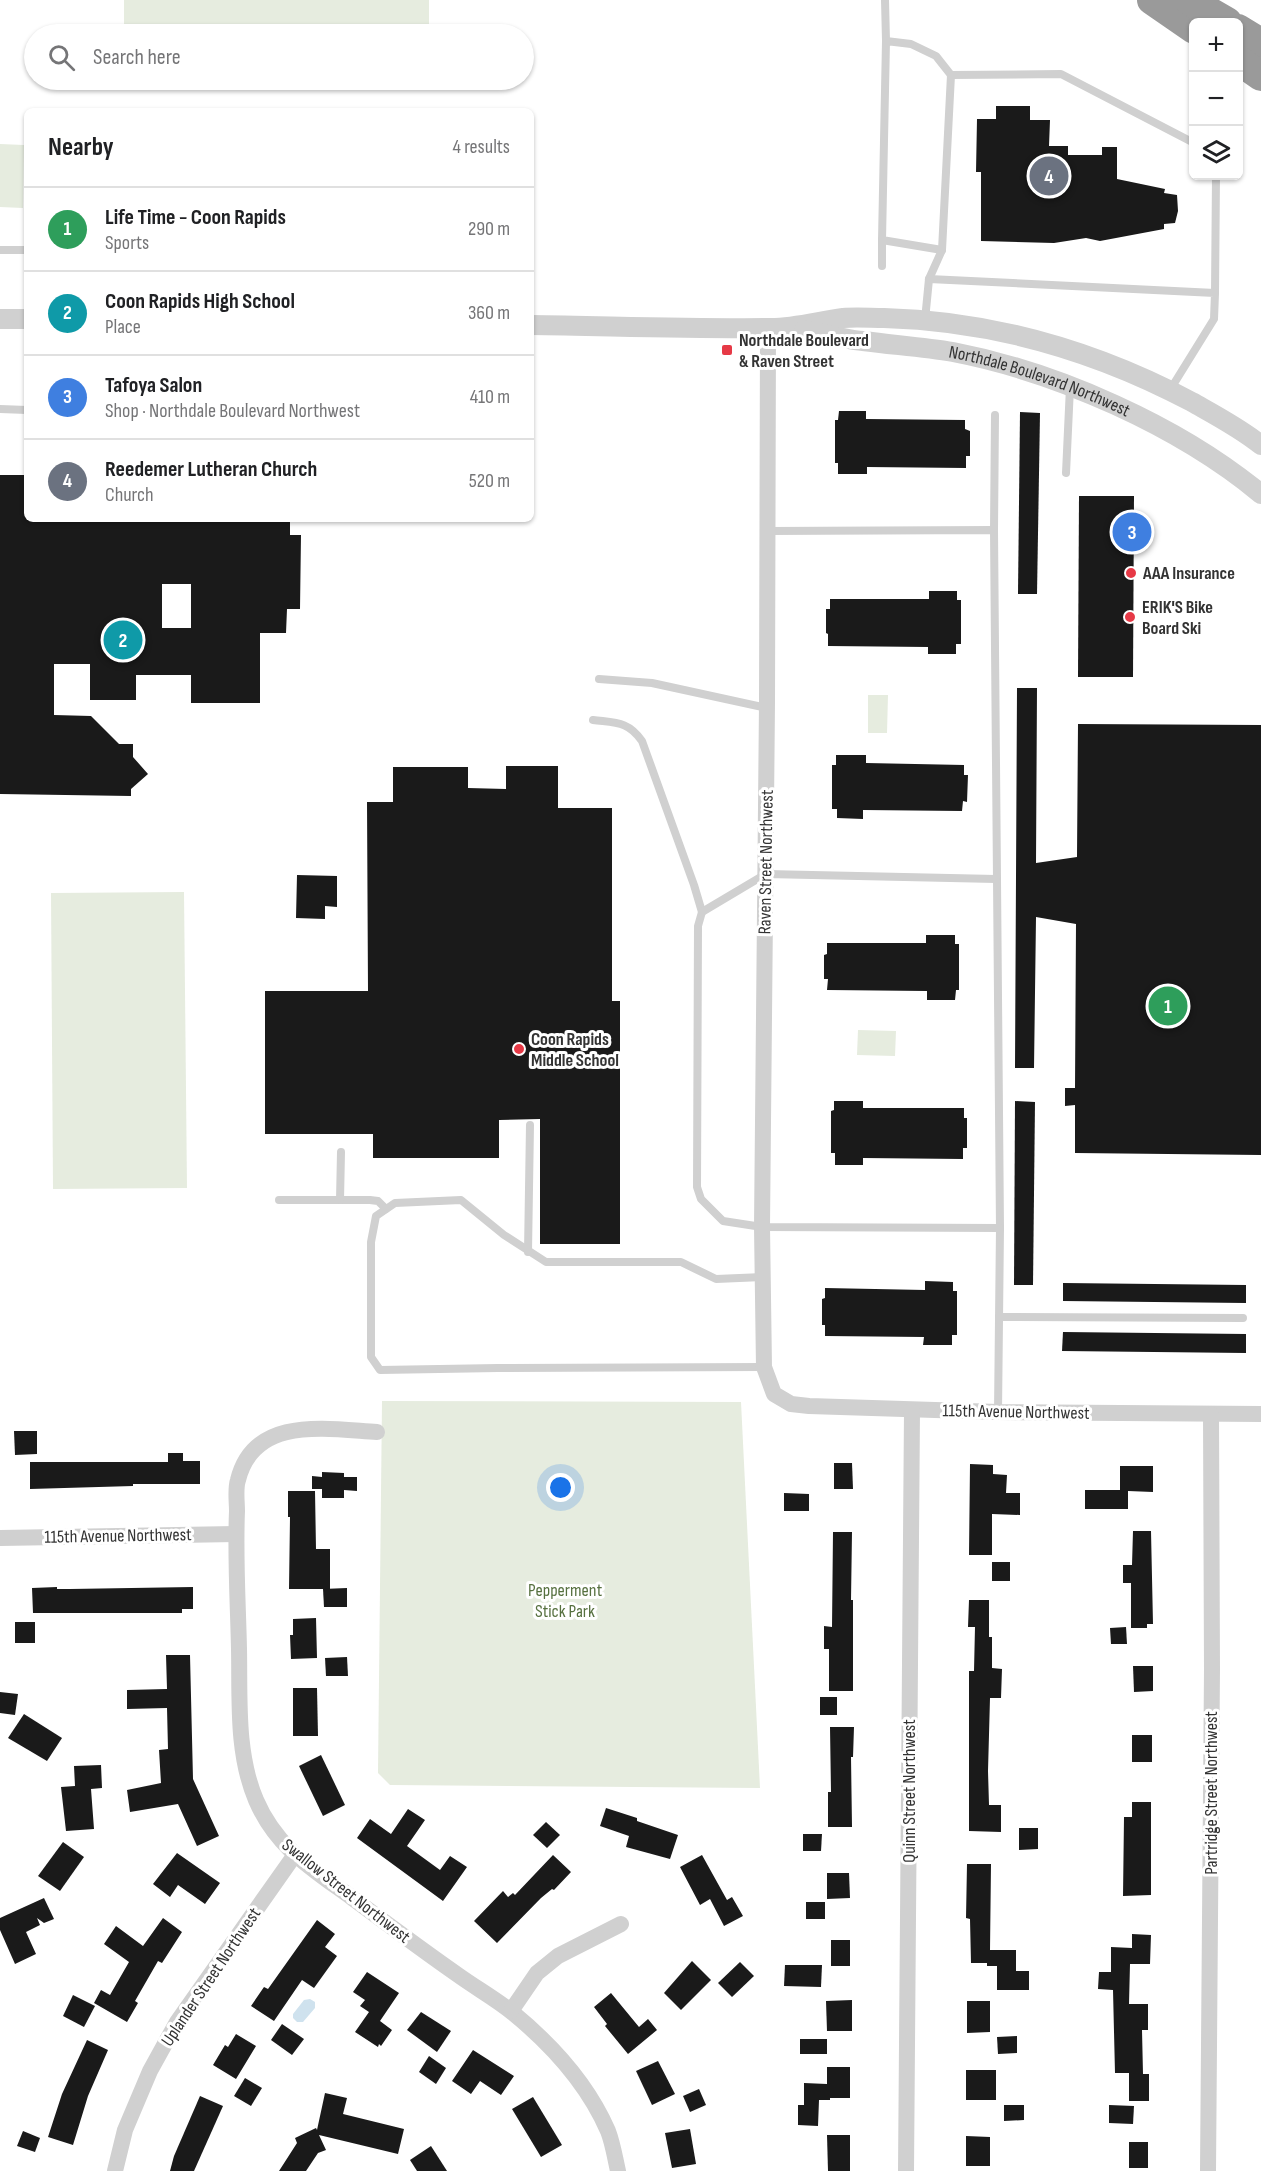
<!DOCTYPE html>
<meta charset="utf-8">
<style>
:root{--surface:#fff;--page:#f2f2f2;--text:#202124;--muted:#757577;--line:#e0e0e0;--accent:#e63946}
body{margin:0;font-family:"Sofia Sans Condensed",sans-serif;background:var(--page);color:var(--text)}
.controls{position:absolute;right:18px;top:18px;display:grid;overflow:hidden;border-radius:9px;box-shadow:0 2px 4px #0004}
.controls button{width:54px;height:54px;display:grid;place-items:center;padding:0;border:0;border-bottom:2px solid var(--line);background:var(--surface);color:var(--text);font:30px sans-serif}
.you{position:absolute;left:561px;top:1488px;width:21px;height:21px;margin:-15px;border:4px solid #fff;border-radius:50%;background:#1a73e8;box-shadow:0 0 0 9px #1a73e833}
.badge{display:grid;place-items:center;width:39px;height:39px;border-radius:50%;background:var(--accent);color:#fff;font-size:20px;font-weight:700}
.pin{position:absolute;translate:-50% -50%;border:3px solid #fff;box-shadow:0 2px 6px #0006}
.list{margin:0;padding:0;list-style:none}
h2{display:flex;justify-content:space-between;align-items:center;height:78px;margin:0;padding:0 24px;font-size:26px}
h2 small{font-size:20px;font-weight:400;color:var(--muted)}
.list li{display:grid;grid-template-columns:39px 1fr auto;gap:18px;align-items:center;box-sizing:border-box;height:84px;padding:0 24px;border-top:2px solid var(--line)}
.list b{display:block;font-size:22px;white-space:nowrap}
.list p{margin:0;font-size:20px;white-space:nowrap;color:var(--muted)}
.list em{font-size:20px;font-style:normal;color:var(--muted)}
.icon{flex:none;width:33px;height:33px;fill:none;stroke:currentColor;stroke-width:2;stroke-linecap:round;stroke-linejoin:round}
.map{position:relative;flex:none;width:1261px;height:2171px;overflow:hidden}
.search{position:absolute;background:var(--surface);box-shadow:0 2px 4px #0004;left:24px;top:24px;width:510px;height:66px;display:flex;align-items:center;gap:15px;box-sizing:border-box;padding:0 21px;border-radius:33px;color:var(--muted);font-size:22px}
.panel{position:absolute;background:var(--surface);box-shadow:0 2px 4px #0004;left:24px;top:108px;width:510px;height:414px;border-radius:9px}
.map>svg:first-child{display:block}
.green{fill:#e6ecdf}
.water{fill:#cfe2ee}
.building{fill:#1a1a1a;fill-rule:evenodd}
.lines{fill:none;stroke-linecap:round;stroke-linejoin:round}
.service{stroke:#d0d0d0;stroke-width:8}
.minor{stroke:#d0d0d0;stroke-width:16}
.tertiary{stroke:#d0d0d0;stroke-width:20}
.motorway{stroke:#9a9a9a;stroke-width:30}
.poi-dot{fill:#e63946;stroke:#fff;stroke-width:2}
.labels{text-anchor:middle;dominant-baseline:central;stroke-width:6;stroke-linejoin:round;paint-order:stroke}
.poi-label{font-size:18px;font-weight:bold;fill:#333;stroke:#fff;text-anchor:start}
.street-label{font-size:18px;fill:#333;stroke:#fff}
.park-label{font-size:18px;fill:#56703f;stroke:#fff}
</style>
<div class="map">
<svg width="1261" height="2171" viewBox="0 0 1261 2171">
<rect width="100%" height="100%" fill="#fff"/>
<g class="green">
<rect x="124" y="0" width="305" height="33"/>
<polygon points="0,144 24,145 23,208 0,207"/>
<polygon points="868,695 888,695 887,733 868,733"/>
<polygon points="184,892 187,1188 53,1189 51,893"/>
<polygon points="858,1030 896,1031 895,1056 857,1055"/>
<polygon points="382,1401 741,1402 760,1788 390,1785 378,1773"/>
</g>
<polygon class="water" points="310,1999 315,2002 315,2008 303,2022 297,2022 293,2018 293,2014 304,2000"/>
<g class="building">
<polygon points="996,106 1030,106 1030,120 1050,120 1049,146 1068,146 1068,155 1102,155 1102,147 1117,147 1117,179 1165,189 1164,193 1177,195 1178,211 1175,223 1164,224 1164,229 1100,241 1086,238 1054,243 981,241 981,172 976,172 977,119 996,119"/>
<polygon points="839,411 866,411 866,419 965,420 965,429 970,431 970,456 966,456 966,468 867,467 867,474 838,474 838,463 835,463 835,420 838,420"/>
<polygon points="1020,412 1040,413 1037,594 1018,594"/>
<path d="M 0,475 L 27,475 L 27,519 L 290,519 L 290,535 L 301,535 L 300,609 L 287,609 L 286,633 L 260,633 L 260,703 L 191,703 L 191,675 L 136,675 L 136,700 L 90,700 L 90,664 L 54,664 L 54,715 L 91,716 L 119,744 L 133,744 L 133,757 L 148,774 L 131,789 L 131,796 L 0,794 ZM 162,584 L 191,584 L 191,628 L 162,628 Z"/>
<polygon points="1079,496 1134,496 1133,677 1078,677"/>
<polygon points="929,591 957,591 957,600 961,600 961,644 956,644 956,654 928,654 928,647 828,646 828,634 826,633 826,609 830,609 830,599 929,599"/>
<polygon points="1017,688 1037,688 1036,863 1077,857 1078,724 1261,725 1261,1155 1075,1153 1075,1105 1065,1106 1065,1088 1075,1088 1076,924 1036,917 1034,1068 1015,1068"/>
<polygon points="836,755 866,755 866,763 964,765 964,775 968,775 967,802 963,801 962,811 863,810 863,819 837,818 837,809 832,809 832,765 836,765"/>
<polygon points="506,766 558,766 558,808 612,808 612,1001 620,1001 620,1244 540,1244 540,1119 499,1120 499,1158 373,1158 373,1134 265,1134 265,991 368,991 367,802 393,802 393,767 468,767 468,788 506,789"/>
<polygon points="297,875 337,876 337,907 325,906 325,919 296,918"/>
<polygon points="926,935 955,935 955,944 959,944 959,990 956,990 955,1000 927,1000 927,991 827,990 828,979 824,979 824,955 827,954 827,943 926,943"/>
<polygon points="834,1101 863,1101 863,1108 964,1108 964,1118 967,1118 967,1148 963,1148 963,1159 863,1158 863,1165 835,1165 835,1153 831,1153 831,1111 834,1110"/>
<polygon points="1015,1101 1035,1102 1033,1285 1014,1285"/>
<polygon points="925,1281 953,1282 953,1291 957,1291 957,1335 952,1335 952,1345 923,1345 924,1337 825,1336 825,1325 822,1325 822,1299 825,1298 825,1288 925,1290"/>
<polygon points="1063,1283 1246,1285 1246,1303 1063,1301"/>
<polygon points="1063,1332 1246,1334 1246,1353 1062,1351"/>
<polygon points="14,1431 37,1431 37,1454 15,1455"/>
<polygon points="168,1453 183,1453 183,1461 200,1461 200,1484 133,1484 133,1486 30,1489 30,1462 168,1462"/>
<polygon points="834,1463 852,1463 853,1489 834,1489"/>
<polygon points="970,1464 993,1465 993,1474 1007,1475 1006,1493 1020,1493 1020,1515 992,1514 992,1555 969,1555"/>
<polygon points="1120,1466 1153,1466 1153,1492 1128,1491 1128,1509 1085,1509 1085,1490 1120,1490"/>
<polygon points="322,1472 344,1473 344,1477 357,1477 357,1491 344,1490 344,1498 322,1498 322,1489 312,1489 312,1476 322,1477"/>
<polygon points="288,1491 315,1491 316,1549 330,1549 330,1589 289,1589 290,1517 288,1517"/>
<polygon points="784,1493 809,1494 809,1511 784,1511"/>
<polygon points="1133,1531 1151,1531 1153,1624 1147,1624 1147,1628 1131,1628 1131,1583 1123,1583 1123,1565 1132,1565"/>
<polygon points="833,1532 852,1532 851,1600 853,1600 853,1691 829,1691 829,1649 824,1649 824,1626 832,1627"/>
<rect x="992" y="1562" width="18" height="19"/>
<polygon points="57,1587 57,1589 70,1589 193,1587 193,1609 182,1609 182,1613 33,1613 32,1588"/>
<polygon points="347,1588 347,1607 324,1607 323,1589"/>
<polygon points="969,1600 989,1600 989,1637 992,1637 992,1668 1002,1669 1001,1698 990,1698 988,1771 989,1805 1001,1805 1001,1832 969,1831 969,1671 974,1671 975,1627 968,1627"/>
<polygon points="316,1618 317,1658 291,1659 290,1635 293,1635 293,1619"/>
<rect x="15" y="1622" width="20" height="21"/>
<polygon points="1126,1627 1127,1644 1111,1644 1110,1628"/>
<polygon points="166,1655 190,1655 193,1779 219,1836 197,1846 178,1804 130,1812 127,1790 161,1783 159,1750 168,1749 167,1708 127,1709 127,1690 167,1689"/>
<polygon points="347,1657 348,1676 326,1676 325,1658"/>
<polygon points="1133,1666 1153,1666 1153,1691 1134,1692"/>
<polygon points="293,1688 317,1688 318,1736 293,1736"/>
<polygon points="0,1692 18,1694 15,1715 0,1713"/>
<rect x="820" y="1697" width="17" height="18"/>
<polygon points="24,1714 62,1738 47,1761 8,1738"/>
<polygon points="830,1727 854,1727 853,1757 851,1757 852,1827 828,1827 828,1792 831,1792"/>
<rect x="1132" y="1735" width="20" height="27"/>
<polygon points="321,1755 345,1805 323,1816 299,1766"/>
<polygon points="101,1765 102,1788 91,1789 94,1829 66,1831 61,1787 75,1786 74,1766"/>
<polygon points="1132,1802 1151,1802 1151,1895 1123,1896 1124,1817 1132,1817"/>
<polygon points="606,1808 637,1818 637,1821 678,1835 670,1859 626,1847 629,1836 600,1826"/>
<polygon points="408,1809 425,1820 407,1846 440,1870 450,1856 467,1867 443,1901 357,1838 370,1819 391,1834"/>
<polygon points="546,1822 560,1835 547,1848 533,1835"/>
<polygon points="1019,1828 1038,1828 1038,1849 1019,1850"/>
<polygon points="803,1834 822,1834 821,1851 803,1851"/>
<polygon points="63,1842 84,1857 60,1891 38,1876"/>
<polygon points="177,1853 220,1883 205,1904 178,1885 170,1897 153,1884"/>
<polygon points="553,1855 571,1872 554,1890 552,1889 541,1898 497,1943 474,1921 503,1891 508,1897 513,1893 515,1895"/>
<polygon points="702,1855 727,1900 732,1897 743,1916 724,1926 710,1899 700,1905 680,1867"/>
<polygon points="967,1864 991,1864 990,1950 1016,1950 1016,1971 1029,1971 1029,1990 997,1990 997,1966 987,1966 987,1963 971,1963 970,1919 966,1918"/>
<polygon points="827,1873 849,1873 850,1898 827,1899"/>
<polygon points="44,1898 54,1919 44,1923 37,1918 40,1925 26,1932 36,1954 15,1964 0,1930 0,1918"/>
<rect x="806" y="1902" width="19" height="17"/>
<polygon points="163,1918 182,1932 162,1963 158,1961 135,2001 138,2003 127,2022 94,2003 101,1990 110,1995 129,1962 104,1944 116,1926 143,1946"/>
<polygon points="317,1920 335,1934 325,1947 337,1956 314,1988 302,1980 274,2021 251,2006 264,1987 268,1989"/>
<polygon points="1132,1934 1151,1935 1150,1964 1130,1964 1129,2004 1148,2004 1148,2030 1142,2030 1143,2074 1149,2074 1149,2101 1129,2101 1129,2073 1115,2073 1113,1990 1098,1989 1099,1972 1111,1972 1111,1947 1132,1948"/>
<rect x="831" y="1940" width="19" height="26"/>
<polygon points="692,1961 711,1980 681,2010 664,1993"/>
<polygon points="740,1962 754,1976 732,1997 718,1983"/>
<polygon points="785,1965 822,1965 821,1987 784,1986"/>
<polygon points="367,1972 399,1993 380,2021 392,2030 381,2046 379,2044 378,2047 355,2032 369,2012 360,2006 365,2000 353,1992"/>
<polygon points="611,1993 639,2027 648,2019 657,2030 628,2054 605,2026 607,2024 594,2007"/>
<polygon points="73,1995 95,2006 84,2027 63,2016"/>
<polygon points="852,2000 852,2031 827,2031 826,2001"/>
<polygon points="967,2001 990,2001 990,2032 967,2033"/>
<polygon points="421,2012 451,2031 437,2052 407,2030"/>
<polygon points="282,2024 304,2039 292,2055 271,2040"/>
<polygon points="236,2034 256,2046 236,2079 213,2065 225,2045 228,2047"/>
<polygon points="1017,2036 1017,2053 998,2054 997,2037"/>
<rect x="800" y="2039" width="27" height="15"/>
<polygon points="87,2040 108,2050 88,2096 73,2145 48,2137 62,2094"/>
<polygon points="473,2050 514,2076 501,2095 480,2081 471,2094 452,2081"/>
<polygon points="429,2056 446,2068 436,2084 419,2072"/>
<polygon points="658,2061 675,2094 652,2105 636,2071"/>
<polygon points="827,2067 850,2067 850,2098 830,2098 830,2100 819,2100 818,2126 798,2125 798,2105 804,2105 804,2083 827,2084"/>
<rect x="966" y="2070" width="30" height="30"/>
<polygon points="245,2078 262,2088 251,2106 234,2096"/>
<polygon points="699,2089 706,2105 690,2112 683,2096"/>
<polygon points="325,2093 347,2098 343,2114 404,2129 398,2154 319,2135 326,2150 318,2153 306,2171 279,2171 297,2143 295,2138 316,2128 317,2130"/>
<polygon points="200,2096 223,2106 194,2171 170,2171 174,2156"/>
<polygon points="533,2097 562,2145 541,2157 512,2109"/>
<polygon points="1004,2105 1024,2105 1024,2120 1004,2121"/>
<polygon points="1109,2105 1134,2106 1133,2124 1109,2123"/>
<polygon points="690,2129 696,2164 672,2168 665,2133"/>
<polygon points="23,2131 40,2138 35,2152 17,2146"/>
<polygon points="827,2135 850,2135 850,2171 828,2171"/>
<polygon points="966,2136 990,2137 990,2166 966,2166"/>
<rect x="1129" y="2142" width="19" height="26"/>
<polygon points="431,2146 447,2171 417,2171 410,2160"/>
</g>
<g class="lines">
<g class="service">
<polyline points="885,0 886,41"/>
<polyline points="0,250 27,250"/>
<polyline points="942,250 882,240 886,41 911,44 936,56 951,75"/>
<polyline points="882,266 882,240"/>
<polyline points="929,279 942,250 951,75 1061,74 1194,143"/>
<polyline points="1215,293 1216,176"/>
<polyline points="925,320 929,279 1215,293 1214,319 1170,390"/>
<polyline points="0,409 27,410"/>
<polyline points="1066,473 1070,387"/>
<polyline points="994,530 995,415"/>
<polyline points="768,531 994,530 1000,1228 998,1412"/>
<polyline points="599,679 652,683 767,708"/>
<path d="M 593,720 C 616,723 628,721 642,741 L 694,885 L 702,912"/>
<polyline points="996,879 766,874 702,912 698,926 697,1187 701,1199 723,1221 762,1227 1000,1228"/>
<polyline points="279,1200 370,1200 378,1201 386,1209"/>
<polyline points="340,1200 341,1152"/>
<polyline points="528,1252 530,1125"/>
<polyline points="763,1277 716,1279 681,1262 546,1262 504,1235 461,1200 395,1203 376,1216 371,1242 371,1357 380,1370 498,1368 764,1367"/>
<polyline points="999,1317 1243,1318"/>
</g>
<g class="minor">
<polyline points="768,328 767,702 762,1227 764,1367 774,1394 791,1404 809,1406 998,1412 1261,1414"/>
<path d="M 377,1432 C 327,1429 254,1415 238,1480 C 235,1489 237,1501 237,1511 C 235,1557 238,1603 239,1649 C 240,1699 236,1753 256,1800 C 276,1847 311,1868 351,1897 C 386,1923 422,1950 458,1975 C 476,1988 496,1999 513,2013 C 552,2045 588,2085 608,2131 C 613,2144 615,2158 618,2171"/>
<polyline points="0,1538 236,1534"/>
<polyline points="511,2011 537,1973 558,1956 621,1924"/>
<polyline points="115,2171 125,2130 150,2071 177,2022 294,1856"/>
<polyline points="906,2171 912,1411"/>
<polyline points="1208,2171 1212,1669 1211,1415"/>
</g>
<g class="tertiary">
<polyline points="0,319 27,319"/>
<path d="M 531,325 C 611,326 691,329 771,328 C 796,328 819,321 843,318 C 856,317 871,318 884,318 C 992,321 1096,351 1192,402 C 1215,415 1240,428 1261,445"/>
<path id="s1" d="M 804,330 C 824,334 843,339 863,341 C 893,345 923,347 953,352 C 1057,372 1179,426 1261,494"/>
</g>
<g class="motorway">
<polyline points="1152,0 1194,29"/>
<polyline points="1189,0 1227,22"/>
<polyline points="1238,29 1261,43"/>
<polyline points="1238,60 1261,76"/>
</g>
</g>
<g class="poi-dot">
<rect x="721" y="344" width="12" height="12" rx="3"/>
<circle cx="1131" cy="573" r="6"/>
<circle cx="1130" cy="617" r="6"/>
<circle cx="519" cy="1049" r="6"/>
</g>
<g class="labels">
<g class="poi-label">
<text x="739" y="340">Northdale Boulevard<tspan x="739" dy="21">&amp; Raven Street</tspan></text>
<text x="1143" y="573">AAA Insurance</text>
<text x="1142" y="607">ERIK'S Bike<tspan x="1142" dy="21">Board Ski</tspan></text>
<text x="531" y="1039">Coon Rapids<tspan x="531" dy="21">Middle School</tspan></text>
</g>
<g class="street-label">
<text stroke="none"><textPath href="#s1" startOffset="242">Northdale Boulevard Northwest</textPath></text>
<text transform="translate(766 862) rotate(-89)">Raven Street Northwest</text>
<text transform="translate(1016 1412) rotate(1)">115th Avenue Northwest</text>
<text transform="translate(118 1536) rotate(-1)">115th Avenue Northwest</text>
<text transform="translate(909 1791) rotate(-90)">Quinn Street Northwest</text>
<text transform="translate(1211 1793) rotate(-90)">Partridge Street Northwest</text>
<text transform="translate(346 1891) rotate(38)">Swallow Street Northwest</text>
<text transform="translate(211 1977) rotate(-56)">Uplander Street Northwest</text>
</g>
<g class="park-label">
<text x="565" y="1590">Pepperment<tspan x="565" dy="21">Stick Park</tspan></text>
</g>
</g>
</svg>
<div class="controls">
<button>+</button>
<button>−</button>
<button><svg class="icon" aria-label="layers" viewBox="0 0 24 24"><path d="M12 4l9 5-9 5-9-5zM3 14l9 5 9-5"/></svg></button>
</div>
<div class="you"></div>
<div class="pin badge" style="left:1168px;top:1006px;background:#2e9e5b">1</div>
<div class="pin badge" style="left:123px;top:640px;background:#0f9aa8">2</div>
<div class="pin badge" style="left:1132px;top:532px;background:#3f7fe0">3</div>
<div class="pin badge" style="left:1049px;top:176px;background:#6b7280">4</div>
<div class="search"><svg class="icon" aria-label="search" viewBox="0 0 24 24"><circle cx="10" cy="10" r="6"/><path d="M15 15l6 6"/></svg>Search here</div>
<section class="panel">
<h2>Nearby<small>4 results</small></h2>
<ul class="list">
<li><span class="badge" style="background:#2e9e5b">1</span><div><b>Life Time - Coon Rapids</b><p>Sports</p></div><em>290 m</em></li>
<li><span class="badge" style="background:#0f9aa8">2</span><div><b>Coon Rapids High School</b><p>Place</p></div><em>360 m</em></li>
<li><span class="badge" style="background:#3f7fe0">3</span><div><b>Tafoya Salon</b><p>Shop · Northdale Boulevard Northwest</p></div><em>410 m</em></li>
<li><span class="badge" style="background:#6b7280">4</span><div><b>Reedemer Lutheran Church</b><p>Church</p></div><em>520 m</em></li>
</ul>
</section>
</div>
